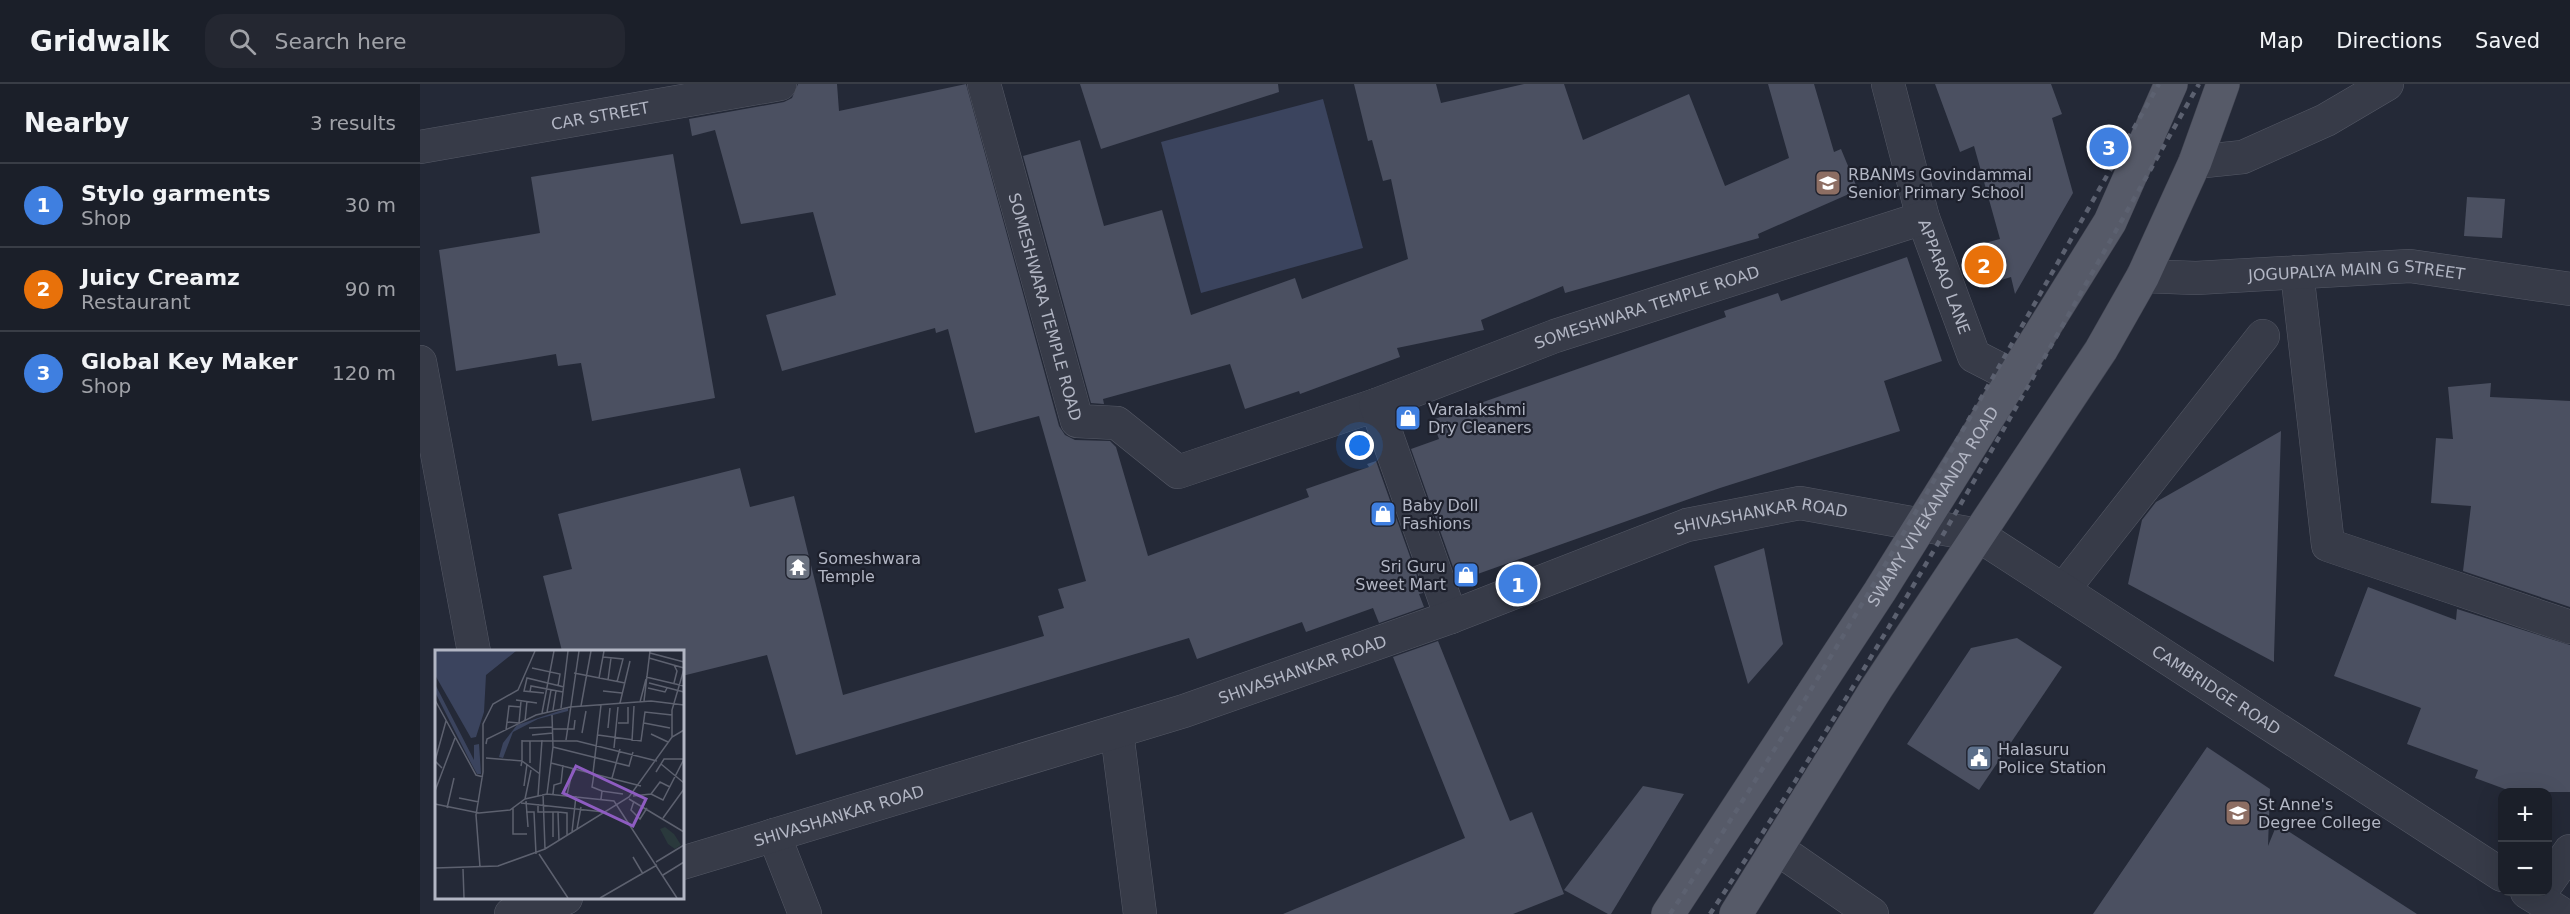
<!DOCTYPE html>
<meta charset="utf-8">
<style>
:root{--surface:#1b1f29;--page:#242731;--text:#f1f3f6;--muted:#a0a2a8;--line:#393d46;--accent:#90a3eb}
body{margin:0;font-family:"DejaVu Sans",sans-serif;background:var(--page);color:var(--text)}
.controls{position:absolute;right:18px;bottom:18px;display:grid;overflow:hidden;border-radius:12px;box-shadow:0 6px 24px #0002}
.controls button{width:54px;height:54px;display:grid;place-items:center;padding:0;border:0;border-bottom:2px solid var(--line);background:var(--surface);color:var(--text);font:30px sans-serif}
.you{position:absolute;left:940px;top:362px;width:21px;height:21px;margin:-15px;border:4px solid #fff;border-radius:50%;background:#1a73e8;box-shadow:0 0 0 9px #1a73e833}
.badge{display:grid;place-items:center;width:39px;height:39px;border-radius:50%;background:var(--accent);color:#fff;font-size:20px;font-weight:700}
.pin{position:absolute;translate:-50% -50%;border:3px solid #fff;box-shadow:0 2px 6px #0006}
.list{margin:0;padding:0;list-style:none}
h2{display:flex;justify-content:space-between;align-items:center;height:78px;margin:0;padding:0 24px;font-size:26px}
h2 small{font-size:20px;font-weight:400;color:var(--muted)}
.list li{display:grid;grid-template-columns:39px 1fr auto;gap:18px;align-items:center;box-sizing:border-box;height:84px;padding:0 24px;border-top:2px solid var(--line)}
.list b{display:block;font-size:22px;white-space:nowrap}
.list p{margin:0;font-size:20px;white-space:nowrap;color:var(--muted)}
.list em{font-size:20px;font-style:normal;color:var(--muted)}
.icon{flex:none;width:33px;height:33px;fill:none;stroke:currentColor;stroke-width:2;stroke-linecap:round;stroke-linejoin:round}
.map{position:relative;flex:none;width:2150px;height:830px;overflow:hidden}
header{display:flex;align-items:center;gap:36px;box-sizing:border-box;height:84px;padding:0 30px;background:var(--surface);border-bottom:2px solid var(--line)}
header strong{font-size:28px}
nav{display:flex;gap:33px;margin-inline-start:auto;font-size:21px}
.search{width:420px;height:54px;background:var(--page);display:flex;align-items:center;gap:15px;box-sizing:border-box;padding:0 21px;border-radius:18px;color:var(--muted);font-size:22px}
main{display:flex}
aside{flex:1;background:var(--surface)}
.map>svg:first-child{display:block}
.water{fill:#3b445e}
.building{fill:#4b5061}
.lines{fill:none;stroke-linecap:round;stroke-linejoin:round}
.minor-casing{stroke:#555966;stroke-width:34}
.major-casing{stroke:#414451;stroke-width:34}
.minor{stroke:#373b48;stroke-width:33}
.major{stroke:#565a68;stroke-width:33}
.rail{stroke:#5c6170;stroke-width:4.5;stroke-dasharray:6 6;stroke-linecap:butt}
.labels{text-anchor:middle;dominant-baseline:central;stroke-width:4.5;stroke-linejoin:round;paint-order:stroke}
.street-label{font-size:16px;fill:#b2b6c4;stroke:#1d202c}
.poi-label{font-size:16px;fill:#b2b6c4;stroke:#1d202c;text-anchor:start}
.inset-road{fill:none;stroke:#5d616f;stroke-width:1.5}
.view{fill:#8e5cc1;fill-opacity:0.15;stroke:#8e5cc1;stroke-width:3}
.inset-edge{fill:none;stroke:#b2b6c4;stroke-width:3}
</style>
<header>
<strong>Gridwalk</strong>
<div class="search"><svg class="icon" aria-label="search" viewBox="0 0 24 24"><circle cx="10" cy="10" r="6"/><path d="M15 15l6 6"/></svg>Search here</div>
<nav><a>Map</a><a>Directions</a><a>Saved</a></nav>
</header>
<main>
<aside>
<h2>Nearby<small>3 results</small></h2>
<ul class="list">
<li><span class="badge" style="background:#3f7fe0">1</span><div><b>Stylo garments</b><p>Shop</p></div><em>30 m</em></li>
<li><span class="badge" style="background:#e8710a">2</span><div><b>Juicy Creamz</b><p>Restaurant</p></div><em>90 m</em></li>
<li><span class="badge" style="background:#3f7fe0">3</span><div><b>Global Key Maker</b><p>Shop</p></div><em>120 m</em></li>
</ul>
</aside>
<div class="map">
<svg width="2150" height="830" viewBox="0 0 2150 830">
<rect width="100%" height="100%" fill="#242937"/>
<polygon class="water" points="903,15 943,164 781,209 741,58"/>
<g class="building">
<polygon points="378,0 417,0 419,27 546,0 639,342 645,351 655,356 690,357 696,363 728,472 889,413 886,405 949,383 947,380 956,377 1003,509 999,510 1004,523 959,539 953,524 886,548 882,538 777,575 769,554 376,671 347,571 262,592 262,567 142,567 123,492 152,485 138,430 320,384 330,423 374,412 423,611 624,552 618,532 644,524 638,505 666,497 619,332 555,349 528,245 516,249 515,244 362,287 346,231 416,211 393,128 321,140 295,46 272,52 269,35 364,18 372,14"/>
<polygon points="660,0 858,0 859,8 681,65"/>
<polygon points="934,0 1016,0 1021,19 1104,0 1144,0 1163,56 1269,10 1305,102 1369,74 1348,0 1394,0 1414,68 1421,65 1438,106 1338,150 1339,154 1145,209 1143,202 1061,236 1064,246 977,264 980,273 880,310 879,307 825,325 810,280 683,315 684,320 671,319 603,72 660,56 684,142 742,126 771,231 875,194 882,215 988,175 971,95 963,97 952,56 948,57"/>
<polygon points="1515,0 1631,0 1642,30 1632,34 1653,109 1595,210 1591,193 1568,200 1557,161 1580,155 1554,62 1540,68"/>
<polygon points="253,70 295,314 172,337 161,279 138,282 136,270 36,287 19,166 120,149 111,93"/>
<polygon points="2047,113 2085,115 2082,154 2044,152"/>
<polygon points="1487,173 1522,277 1464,297 1480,347 1300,404 1038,497 991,365 1019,355 1012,336 1306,233 1304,227 1358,209 1361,217"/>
<polygon points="2071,299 2070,313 2150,317 2150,523 2043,487 2051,422 2011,419 2016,354 2033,355 2028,303"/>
<polygon points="1861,347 1854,572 1854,578 1708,500 1722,436 1736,418"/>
<polygon points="1344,464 1363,560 1328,600 1294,482"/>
<polygon points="1948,503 2036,536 2037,525 2150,561 2150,708 2093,708 2055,694 2058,686 1987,660 2001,624 1914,592"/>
<polygon points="1597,554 1642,583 1559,706 1487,660 1551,564"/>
<polygon points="1018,557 1090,737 1112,728 1144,810 1093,830 863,830 1045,754 973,573"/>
<polygon points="1787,663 1850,705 1848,762 1857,740 1997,830 1673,830"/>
<polygon points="1223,702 1264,710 1191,830 1188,830 1144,806"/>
</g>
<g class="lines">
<g class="minor-casing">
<g id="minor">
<path id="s1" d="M 564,0 L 657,337 L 697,339 L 758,388 L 956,321"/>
<path id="s2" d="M 1468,0 L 1503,134 L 1554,272 L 1593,292"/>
<path id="s3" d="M 0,63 L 360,0"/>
<polyline points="1775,78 1823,73 1906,36 1967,0"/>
<polyline points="1877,188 1908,461 2150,543"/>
<path id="s4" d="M 1723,192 L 1776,194 L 1990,182 L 2150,205"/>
<polyline points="0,278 54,568"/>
<polyline points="1643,506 1843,252"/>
<path id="s5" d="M 1031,533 L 956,321 L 1135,252 L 1503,134"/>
<polyline points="697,649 720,830"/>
<polyline points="354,751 385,830"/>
<polyline points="1358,765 1452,830"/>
<path id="s6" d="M 262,779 L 764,627 L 1031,533 L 1267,441 L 1380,419 L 1558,451 L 2082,791"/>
<polyline points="2128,798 2150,767"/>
<polyline points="2107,808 2142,830"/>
<polyline points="91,830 146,814"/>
</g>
</g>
<g class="major-casing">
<g id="major">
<path id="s7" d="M 1248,830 L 1460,507 L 1690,138 L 1751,0"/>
<polyline points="1316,830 1456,605 1681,266 1723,192 1775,78 1803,0"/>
</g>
</g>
<use href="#minor" class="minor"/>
<use href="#major" class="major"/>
<g class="rail">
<path d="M 1250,830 C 1426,562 1580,279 1739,0"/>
<path d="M 1290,830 C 1467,562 1620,279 1779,0"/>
</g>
</g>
<defs>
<g id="school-square" transform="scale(1.35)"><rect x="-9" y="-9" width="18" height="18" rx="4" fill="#8d6e63" stroke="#1d202c"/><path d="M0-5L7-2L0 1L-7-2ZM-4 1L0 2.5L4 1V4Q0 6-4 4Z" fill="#fff"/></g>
<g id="shop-square" transform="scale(1.35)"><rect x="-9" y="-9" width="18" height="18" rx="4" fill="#3f7fe0" stroke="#1d202c"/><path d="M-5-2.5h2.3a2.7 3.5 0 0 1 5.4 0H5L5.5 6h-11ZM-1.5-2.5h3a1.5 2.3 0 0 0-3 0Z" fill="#fff"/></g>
<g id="temple-square" transform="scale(1.35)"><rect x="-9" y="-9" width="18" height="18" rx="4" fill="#6b7280" stroke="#1d202c"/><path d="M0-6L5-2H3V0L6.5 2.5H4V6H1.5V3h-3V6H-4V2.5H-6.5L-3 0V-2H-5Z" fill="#fff"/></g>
<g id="civic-square" transform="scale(1.35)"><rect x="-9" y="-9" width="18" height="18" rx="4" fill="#5c6f8a" stroke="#1d202c"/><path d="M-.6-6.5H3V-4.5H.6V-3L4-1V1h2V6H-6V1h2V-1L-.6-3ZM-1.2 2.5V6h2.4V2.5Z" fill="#fff"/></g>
<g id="university-square" transform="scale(1.35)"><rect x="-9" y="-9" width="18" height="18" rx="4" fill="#8d6e63" stroke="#1d202c"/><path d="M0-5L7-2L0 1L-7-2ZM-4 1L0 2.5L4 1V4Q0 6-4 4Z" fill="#fff"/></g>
</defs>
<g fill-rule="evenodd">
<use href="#school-square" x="1408" y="99"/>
<use href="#shop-square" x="988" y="334"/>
<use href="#shop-square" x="963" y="430"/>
<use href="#temple-square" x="378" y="483"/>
<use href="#shop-square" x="1046" y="491"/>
<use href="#civic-square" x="1559" y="674"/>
<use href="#university-square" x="1818" y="729"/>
</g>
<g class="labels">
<g class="street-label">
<text stroke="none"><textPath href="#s3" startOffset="183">CAR STREET</textPath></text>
<text stroke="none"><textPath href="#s4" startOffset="214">JOGUPALYA MAIN G STREET</textPath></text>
<text stroke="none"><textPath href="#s2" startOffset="201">APPARAO LANE</textPath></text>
<text stroke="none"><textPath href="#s1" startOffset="231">SOMESHWARA TEMPLE ROAD</textPath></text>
<text stroke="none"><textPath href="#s5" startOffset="513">SOMESHWARA TEMPLE ROAD</textPath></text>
<text stroke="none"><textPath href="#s7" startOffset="486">SWAMY VIVEKANANDA ROAD</textPath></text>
<text stroke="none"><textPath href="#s6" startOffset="1136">SHIVASHANKAR ROAD</textPath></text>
<text stroke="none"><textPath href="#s6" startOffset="650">SHIVASHANKAR ROAD</textPath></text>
<text stroke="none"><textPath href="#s6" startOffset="1641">CAMBRIDGE ROAD</textPath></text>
<text stroke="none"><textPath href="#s6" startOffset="164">SHIVASHANKAR ROAD</textPath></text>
</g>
<g class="poi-label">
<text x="1428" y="90">RBANMs Govindammal<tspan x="1428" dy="18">Senior Primary School</tspan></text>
<text x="1008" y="325">Varalakshmi<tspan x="1008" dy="18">Dry Cleaners</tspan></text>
<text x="982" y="421">Baby Doll<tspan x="982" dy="18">Fashions</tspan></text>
<text x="398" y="474">Someshwara<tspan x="398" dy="18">Temple</tspan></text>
<text x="1026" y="482" text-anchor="end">Sri Guru<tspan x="1026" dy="18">Sweet Mart</tspan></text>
<text x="1578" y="665">Halasuru<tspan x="1578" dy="18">Police Station</tspan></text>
<text x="1838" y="720">St Anne's<tspan x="1838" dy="18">Degree College</tspan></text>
</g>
</g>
<g transform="translate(15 566)">
<rect width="249" height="249" fill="#242937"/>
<path d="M 230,177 L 239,184 L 246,195 L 240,199 L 233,194 L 225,179 Z" fill="#2a393c"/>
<path d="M 0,1 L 81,1 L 51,25 L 49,62 L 41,87 L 36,88 L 0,25 ZM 0,34 L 39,110 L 39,95 L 44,94 L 46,124 L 42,124 L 36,113 L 0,42 ZM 133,58 L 133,61 L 103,69 L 78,82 L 68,108 L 64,107 L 68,93 L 82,75 Z" fill="#3b445e"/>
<path class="inset-road" d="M 215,3 L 249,12M 168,7 L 188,9 L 182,32M 214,8 L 249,18M 239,15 L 242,21 L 239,33M 97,18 L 125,24 L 123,36M 139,23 L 190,33M 211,27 L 249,36M 164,28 L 169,1M 173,30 L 176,8M 214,33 L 249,42M 213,38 L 230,42 L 232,38M 168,41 L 187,43M 95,42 L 96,36 L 128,42M 109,43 L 89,41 L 92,28 L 129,37M 0,50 L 41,125 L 48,127M 81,50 L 102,53M 209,51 L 215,1M 205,52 L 211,29M 185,53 L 195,11M 146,56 L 156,1M 126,58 L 133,1M 118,60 L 121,41M 112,62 L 116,40M 107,63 L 119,1M 90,71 L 92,51M 72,72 L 84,73 L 86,51M 183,73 L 193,73 L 193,57M 209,73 L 235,78M 94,78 L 118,77M 173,78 L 175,58M 118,79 L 139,79 L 140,70M 71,80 L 74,56 L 86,57M 147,83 L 151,61M 216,84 L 233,92M 97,85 L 118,83M 163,85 L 206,91 L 210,62 L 237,65M 237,87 L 237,60 L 249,19M 131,90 L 144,1M 87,91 L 142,91 L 222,111M 197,91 L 199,56M 51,94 L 52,89 L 101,65 L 135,57 L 216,51 L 249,55M 118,97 L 194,116 L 198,102M 179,98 L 183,57M 51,108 L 87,111 L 87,90M 95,113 L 95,91M 116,113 L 206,136M 226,114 L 249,133M 86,116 L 87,111 L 105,124M 7,118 L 0,111 L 11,71M 221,122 L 229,109 L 249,109M 158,123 L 166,55M 159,124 L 157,137 L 167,141M 177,128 L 185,99M 89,136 L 92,114M 0,141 L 20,88M 108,144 L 110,199M 112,144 L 118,97 L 117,65M 118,144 L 119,135 L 126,133 L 128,115M 216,144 L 228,150 L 249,109M 132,145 L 138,118M 103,146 L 107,90M 198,146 L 216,144 L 225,132 L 235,137M 24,148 L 44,152M 90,149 L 96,120M 166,149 L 167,141 L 188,144M 194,149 L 249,182M 91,151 L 93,177M 199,151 L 196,160 L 205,169 L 212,158M 86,153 L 169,162M 0,154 L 44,163 L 75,160 L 90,149 L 112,144 L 179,151 L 242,248M 103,154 L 103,162 L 123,162 L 124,191M 12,158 L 19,128M 78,158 L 78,184 L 92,184M 91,162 L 99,162 L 101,204M 118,162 L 118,187M 123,162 L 132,163 L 132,186M 228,168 L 249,139M 142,179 L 146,157M 137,182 L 141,146M 104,204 L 133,248M 198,207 L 208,224M 221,212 L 249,195M 45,217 L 41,165 L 48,122 L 48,74 L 58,54 L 83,40 L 100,1M 0,218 L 63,216 L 110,199 L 194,147 L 237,87 L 249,80M 28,219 L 29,248M 228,225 L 249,212M 165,248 L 222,215"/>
<path class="view" d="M 141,116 L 211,149 L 198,176 L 128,143 Z"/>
<rect width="249" height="249" class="inset-edge"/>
</g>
</svg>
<div class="controls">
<button>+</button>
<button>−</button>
</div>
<div class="you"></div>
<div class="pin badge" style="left:1098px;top:500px;background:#3f7fe0">1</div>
<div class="pin badge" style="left:1564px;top:181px;background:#e8710a">2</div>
<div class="pin badge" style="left:1689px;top:63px;background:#3f7fe0">3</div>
</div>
</main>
